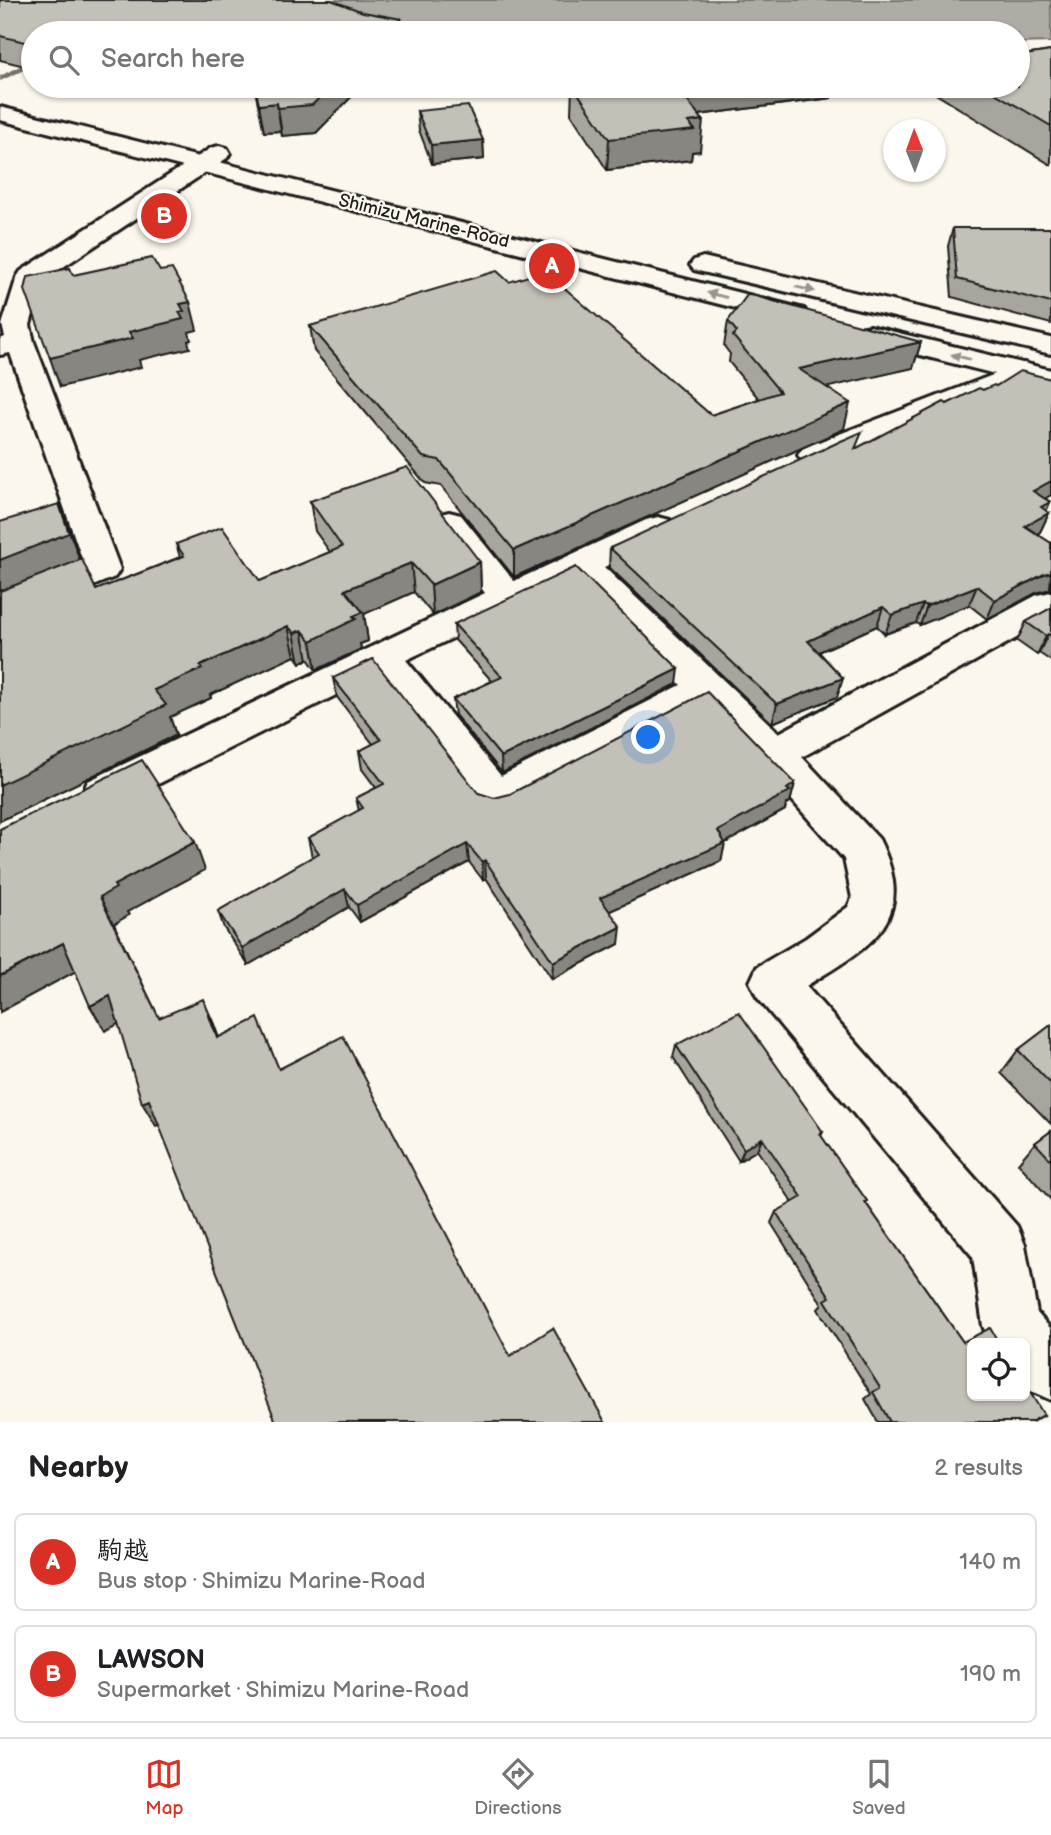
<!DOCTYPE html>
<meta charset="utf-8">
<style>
:root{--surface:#fff;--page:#f2f2f2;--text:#202124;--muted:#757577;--line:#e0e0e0;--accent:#d93025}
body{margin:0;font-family:"Balsamiq Sans","Klee One",sans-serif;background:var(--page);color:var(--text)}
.controls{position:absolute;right:21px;bottom:21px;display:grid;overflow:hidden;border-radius:10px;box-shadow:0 2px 5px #0004}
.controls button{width:63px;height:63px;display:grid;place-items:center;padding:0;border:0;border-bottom:2px solid var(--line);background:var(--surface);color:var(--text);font:35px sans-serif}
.compass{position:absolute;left:883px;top:119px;width:63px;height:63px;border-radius:50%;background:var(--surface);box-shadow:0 2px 5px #0004;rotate:359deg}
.you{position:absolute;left:649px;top:738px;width:24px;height:24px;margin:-18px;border:5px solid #fff;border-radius:50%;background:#1a73e8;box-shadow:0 0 0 10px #1a73e833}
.badge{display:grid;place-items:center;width:46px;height:46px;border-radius:50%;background:var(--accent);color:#fff;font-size:23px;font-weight:700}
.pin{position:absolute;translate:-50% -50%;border:4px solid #fff;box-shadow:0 2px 7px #0006}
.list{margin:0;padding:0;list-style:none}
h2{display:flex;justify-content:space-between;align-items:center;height:91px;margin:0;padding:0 28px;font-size:30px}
h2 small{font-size:23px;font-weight:400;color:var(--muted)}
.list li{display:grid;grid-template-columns:46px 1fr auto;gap:21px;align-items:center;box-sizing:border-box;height:98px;margin:0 14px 14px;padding:0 14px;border:2px solid var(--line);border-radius:10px}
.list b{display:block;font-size:26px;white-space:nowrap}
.list p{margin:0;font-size:23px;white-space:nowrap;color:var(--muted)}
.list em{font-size:23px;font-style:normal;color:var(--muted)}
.icon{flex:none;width:38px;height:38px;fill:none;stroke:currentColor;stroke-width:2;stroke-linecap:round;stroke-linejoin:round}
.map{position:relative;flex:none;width:1051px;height:1422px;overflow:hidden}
.search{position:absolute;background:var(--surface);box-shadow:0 2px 5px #0004;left:21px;right:21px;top:21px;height:77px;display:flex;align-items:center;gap:18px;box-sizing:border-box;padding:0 24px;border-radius:38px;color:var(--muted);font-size:26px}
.sheet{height:315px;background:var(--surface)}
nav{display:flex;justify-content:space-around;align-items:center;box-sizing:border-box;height:98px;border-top:2px solid var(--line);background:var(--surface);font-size:19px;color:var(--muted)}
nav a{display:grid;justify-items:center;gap:4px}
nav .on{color:var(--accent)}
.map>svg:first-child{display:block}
.water{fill:#afaca5;stroke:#74726e;stroke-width:2}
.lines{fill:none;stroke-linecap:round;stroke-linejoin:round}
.stream{fill:#74726e;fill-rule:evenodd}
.street-casing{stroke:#1c1c1c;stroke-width:6}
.highway-casing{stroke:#1c1c1c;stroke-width:6}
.street{fill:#fbf7ec;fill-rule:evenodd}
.highway{fill:#fbf7ec;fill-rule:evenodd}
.wall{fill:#a8a59e;stroke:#1c1c1c;stroke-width:2}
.shaded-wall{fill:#888681;stroke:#1c1c1c;stroke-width:2}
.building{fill:#c3c0b8;stroke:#1c1c1c;stroke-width:2}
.oneway{fill:#97948e}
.labels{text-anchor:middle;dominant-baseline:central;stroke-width:5;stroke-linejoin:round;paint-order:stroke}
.far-street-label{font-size:18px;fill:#1c1c1c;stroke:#fbf7ec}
</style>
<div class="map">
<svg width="1051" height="1422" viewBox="0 0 1051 1422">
<rect width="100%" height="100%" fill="#fbf7ec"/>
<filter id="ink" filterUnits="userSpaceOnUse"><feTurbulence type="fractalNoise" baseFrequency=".0143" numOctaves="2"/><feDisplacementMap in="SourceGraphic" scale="14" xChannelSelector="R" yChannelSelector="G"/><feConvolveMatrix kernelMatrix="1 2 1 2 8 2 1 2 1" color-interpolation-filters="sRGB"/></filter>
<g filter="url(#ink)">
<polygon class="water" points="266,0 1051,0 1051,42 1018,43 1018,33 384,33"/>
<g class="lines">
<polygon class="stream" points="30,61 33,61 33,66 0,81 0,76"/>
<g class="street-casing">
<g id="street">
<polygon points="219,146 227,148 230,153 227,158 42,281 30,325 34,342 120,569 115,577 0,624 0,598 84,564 10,353 0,355 0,339 5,337 2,325 17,277 21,271 211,148"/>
<polygon points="1024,363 1034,366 1038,372 1034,378 825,462 814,465 803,462 798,455 803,448"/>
<path d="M 449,512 L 461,515 L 514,581 L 646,520 L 658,517 L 670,520 L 675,528 L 670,536 L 604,567 L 779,733 L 1037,595 L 1051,592 L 1051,619 L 802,757 L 879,839 C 920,922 869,947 806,986 L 1017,1226 L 1025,1245 L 1037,1313 L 1051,1329 L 1051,1400 L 1031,1391 L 1025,1384 L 1025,1343 L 990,1343 L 983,1326 L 973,1257 L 757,997 L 750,982 L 757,967 L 806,938 L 848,907 L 852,898 L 844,859 L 761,765 L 704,708 L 509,810 L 495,814 L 481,810 L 376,675 L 116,805 L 102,809 L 88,805 L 82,793 L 88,781 L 485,593 L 432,523 L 437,515 ZM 576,580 L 681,685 L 501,776 L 406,660 Z"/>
</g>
</g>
<g class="highway-casing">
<g id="highway">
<polygon points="0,107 804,309 808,315 804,321 794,323 0,120"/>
<polygon points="703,257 1051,338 1051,354 694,270 690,265 694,260"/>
<polygon points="870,326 1051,370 1051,388 860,340 856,334 860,328"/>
</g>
</g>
<use href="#street" class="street"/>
<use href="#highway" class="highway"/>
</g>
<g class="wall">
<polygon points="0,0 402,33 33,33 33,68 0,60"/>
<polygon points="1051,51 1051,165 923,86 1018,86 1025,55"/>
<polygon points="254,86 362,86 316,133 282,136 281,131 264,132"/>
<polygon points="572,86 833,86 831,98 699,115 700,151 692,152 691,160 607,170 571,114"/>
<polygon points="417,111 483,140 484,159 432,164 419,130"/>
<polygon points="953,228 1051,228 1051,324 952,297 948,246"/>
<polygon points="509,282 711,415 759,399 729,362 730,354 724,346 728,321 921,342 913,368 827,387 844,429 514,577 441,486 425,483 314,351 310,326"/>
<polygon points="1051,379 1051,495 1045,498 1050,502 1046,511 1049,513 1040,532 1037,534 1051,543 1051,590 1036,593 987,619 969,605 920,625 916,623 885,634 877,626 819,652 843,678 837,697 772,723 609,567 610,548 858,448 947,404 983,390 996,386"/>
<polygon points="310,501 480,562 481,592 433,615 414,592 364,614 368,641 360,644 361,649 316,670 308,659 300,663 295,656 210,695 211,698 170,717 176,735 0,821 59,504 80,560 96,590 180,557 176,544 260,581 330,552 315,531"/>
<polygon points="1051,608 1051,661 1039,653 1037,655 1017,641 1026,622"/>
<polygon points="454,624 677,684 502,773 455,715 453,699 492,681 455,640"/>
<polygon points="333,678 478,793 494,798 795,783 790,802 786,804 785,810 725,843 721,861 610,911 619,944 552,979 486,878 483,880 469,862 360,922 349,907 248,965 224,928 218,911 312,857 308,838 359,811 356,798 376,788 362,769 359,751 373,744 337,697"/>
<polygon points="1051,1025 1051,1124 1001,1073 1018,1050"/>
<polygon points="676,1045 823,1132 821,1136 867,1201 866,1203 963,1342 1044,1415 1032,1422 878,1422 865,1399 871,1394 818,1309 822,1304 771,1223 776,1212 793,1203 757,1150 739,1161 673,1057"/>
<polygon points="1051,1131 1051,1200 1018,1163 1035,1143"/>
</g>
<g class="shaded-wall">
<polygon points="401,19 402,33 387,33"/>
<polygon points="198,28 199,33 188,33"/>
<polygon points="332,86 362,86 316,133 282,136 278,108"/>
<polygon points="699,86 833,86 831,98 674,118 677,88"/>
<polygon points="277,103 281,131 264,132 259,105"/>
<polygon points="703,120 700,151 692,152 691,160 607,170 609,139 688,122"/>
<polygon points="483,140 484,159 432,164 431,145"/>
<polygon points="190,302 197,330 189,332 191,340 188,341 190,348 139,360 141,367 60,387 50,358 129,332 179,312 180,304"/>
<polygon points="921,342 913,368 794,395 799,369"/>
<polygon points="850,403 844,429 514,577 514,550"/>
<polygon points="1051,481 1051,495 1026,510 1033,491"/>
<polygon points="1050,502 1045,515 1049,513 1040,532 1017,545 1025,526 1041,507"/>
<polygon points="59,504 81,563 0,595 0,560"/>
<polygon points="480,562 481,592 433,615 431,585"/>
<polygon points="411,563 414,592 364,614 368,641 360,644 361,649 316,670 311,641 345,590"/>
<polygon points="1051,572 1050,589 1036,593 987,619 995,600 1044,574"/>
<polygon points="977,586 969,605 920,625 927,606"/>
<polygon points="923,604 916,623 885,634 892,615"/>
<polygon points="883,607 877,626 803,659 808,641"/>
<polygon points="288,626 295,656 210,695 211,698 170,717 176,735 0,821 0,785 154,690 200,666"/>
<polygon points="302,630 308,659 300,663 294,633"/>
<polygon points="1048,634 1039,653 1037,655 1046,636"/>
<polygon points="679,669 677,684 502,773 501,757"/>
<polygon points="843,678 837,697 772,723 777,704"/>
<polygon points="795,783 790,802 786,804 785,810 725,843 721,861 599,916 600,898 718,831"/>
<polygon points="195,842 205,870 127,912 129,915 114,924 171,1043 100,897 114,885"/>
<polygon points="467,844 469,862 360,922 357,905"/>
<polygon points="485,860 486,878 483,880 482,862"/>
<polygon points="345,889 349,907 248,965 242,948"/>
<polygon points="621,927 619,944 552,979 553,962"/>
<polygon points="63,943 78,970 0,1012 0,976"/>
<polygon points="110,996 124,1021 105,1031 90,1006"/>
<polygon points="203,999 214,1024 228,1063 217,1038"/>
<polygon points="149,1100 162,1123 156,1126 142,1103"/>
<polygon points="762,1138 757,1150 739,1161 744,1149"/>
</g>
<g class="building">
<polygon points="0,0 331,0 363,12 401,19 387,33 235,33 198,28 188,33 139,33 133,32 130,33 33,33 33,44 0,36"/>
<polygon points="1051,51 1051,126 983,86 1018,86 1018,52 1025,55"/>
<polygon points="255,86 332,86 312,105 278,108 277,103 259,105"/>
<polygon points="573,86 699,86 677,88 703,120 688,122 695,130 609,139"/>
<polygon points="468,106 483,140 431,145 417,111"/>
<polygon points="953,228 1051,228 1051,303 957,279"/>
<polygon points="152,258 160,271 172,269 190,302 180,304 184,311 179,312 183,319 129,332 133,338 50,358 25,290 28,277 70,268 73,275"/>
<polygon points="497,271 509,282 545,271 711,415 780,392 733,336 737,332 728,321 748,294 921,342 799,369 850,403 514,550 439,460 423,457 310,326"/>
<polygon points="1020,371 1051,379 1051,481 1033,491 1050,502 1041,507 1049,513 1025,526 1051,543 1051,572 1044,574 995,600 977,586 927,606 923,604 892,615 883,607 808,641 843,678 777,704 610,548 841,441 862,432 855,449 944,402 947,404 979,388 983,390 994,385 996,386"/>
<polygon points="407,467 480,562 431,585 411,563 345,590 363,612 353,616 356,619 311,641 302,630 294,633 288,626 200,666 202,669 154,690 166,705 0,785 0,591 82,559 96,590 184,556 176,544 222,527 260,581 342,547 310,501"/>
<polygon points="59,504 69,533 0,560 0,522"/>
<polygon points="576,567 679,669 501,757 453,699 502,677 454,624"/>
<polygon points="1051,608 1051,636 1048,634 1046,636 1026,622"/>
<polygon points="373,659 478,793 494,798 510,794 707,692 795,783 787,789 790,791 718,831 725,843 600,898 621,927 553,962 485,860 482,862 467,844 357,905 345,889 242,948 218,911 319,853 308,838 363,808 356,798 384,784 359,751 381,740 333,678"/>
<polygon points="142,760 195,842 114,885 116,888 100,897 159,1018 203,999 217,1038 258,1018 279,1069 343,1036 510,1356 553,1328 605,1422 276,1422 149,1100 142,1103 110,996 90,1006 63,943 0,976 0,829"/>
<polygon points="739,1012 823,1132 820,1134 867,1201 865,1202 963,1342 990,1328 999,1343 972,1343 972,1396 1025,1396 1025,1384 1044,1415 1031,1422 890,1422 873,1392 880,1388 825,1300 830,1297 776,1212 802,1197 762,1138 744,1149 676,1045"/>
<polygon points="1051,1025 1051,1084 1018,1050"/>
<polygon points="1051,1131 1051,1160 1035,1143"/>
</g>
<defs><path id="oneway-solid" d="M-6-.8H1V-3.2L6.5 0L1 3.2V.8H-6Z" transform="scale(1.75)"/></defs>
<g class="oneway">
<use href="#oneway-solid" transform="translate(805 289) rotate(13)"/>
<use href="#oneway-solid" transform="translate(717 295) rotate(-166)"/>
<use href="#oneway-solid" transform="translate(961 357) rotate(-166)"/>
</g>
</g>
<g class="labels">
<g class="far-street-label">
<text transform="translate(424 221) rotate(14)">Shimizu Marine-Road</text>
</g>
</g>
</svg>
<div class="controls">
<button><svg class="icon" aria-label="locate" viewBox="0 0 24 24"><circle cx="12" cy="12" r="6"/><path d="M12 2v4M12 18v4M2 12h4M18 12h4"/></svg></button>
</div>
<svg class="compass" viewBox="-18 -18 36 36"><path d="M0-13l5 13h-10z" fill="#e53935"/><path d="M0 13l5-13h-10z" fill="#757577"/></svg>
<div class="you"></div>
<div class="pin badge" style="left:552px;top:266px">A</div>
<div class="pin badge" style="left:164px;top:216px">B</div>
<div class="search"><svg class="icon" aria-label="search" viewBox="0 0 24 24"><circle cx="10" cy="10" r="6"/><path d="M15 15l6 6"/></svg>Search here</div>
</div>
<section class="sheet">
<h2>Nearby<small>2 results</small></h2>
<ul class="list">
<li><span class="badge">A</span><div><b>駒越</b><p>Bus stop · Shimizu Marine-Road</p></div><em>140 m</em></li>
<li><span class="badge">B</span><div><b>LAWSON</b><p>Supermarket · Shimizu Marine-Road</p></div><em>190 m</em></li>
</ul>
</section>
<nav>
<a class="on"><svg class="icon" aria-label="map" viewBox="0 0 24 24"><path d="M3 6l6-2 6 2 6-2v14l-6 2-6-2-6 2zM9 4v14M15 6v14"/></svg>Map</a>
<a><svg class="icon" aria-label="directions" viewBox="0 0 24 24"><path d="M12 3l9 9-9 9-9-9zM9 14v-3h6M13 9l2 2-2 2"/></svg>Directions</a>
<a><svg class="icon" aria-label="saved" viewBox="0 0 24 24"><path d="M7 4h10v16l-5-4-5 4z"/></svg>Saved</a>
</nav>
